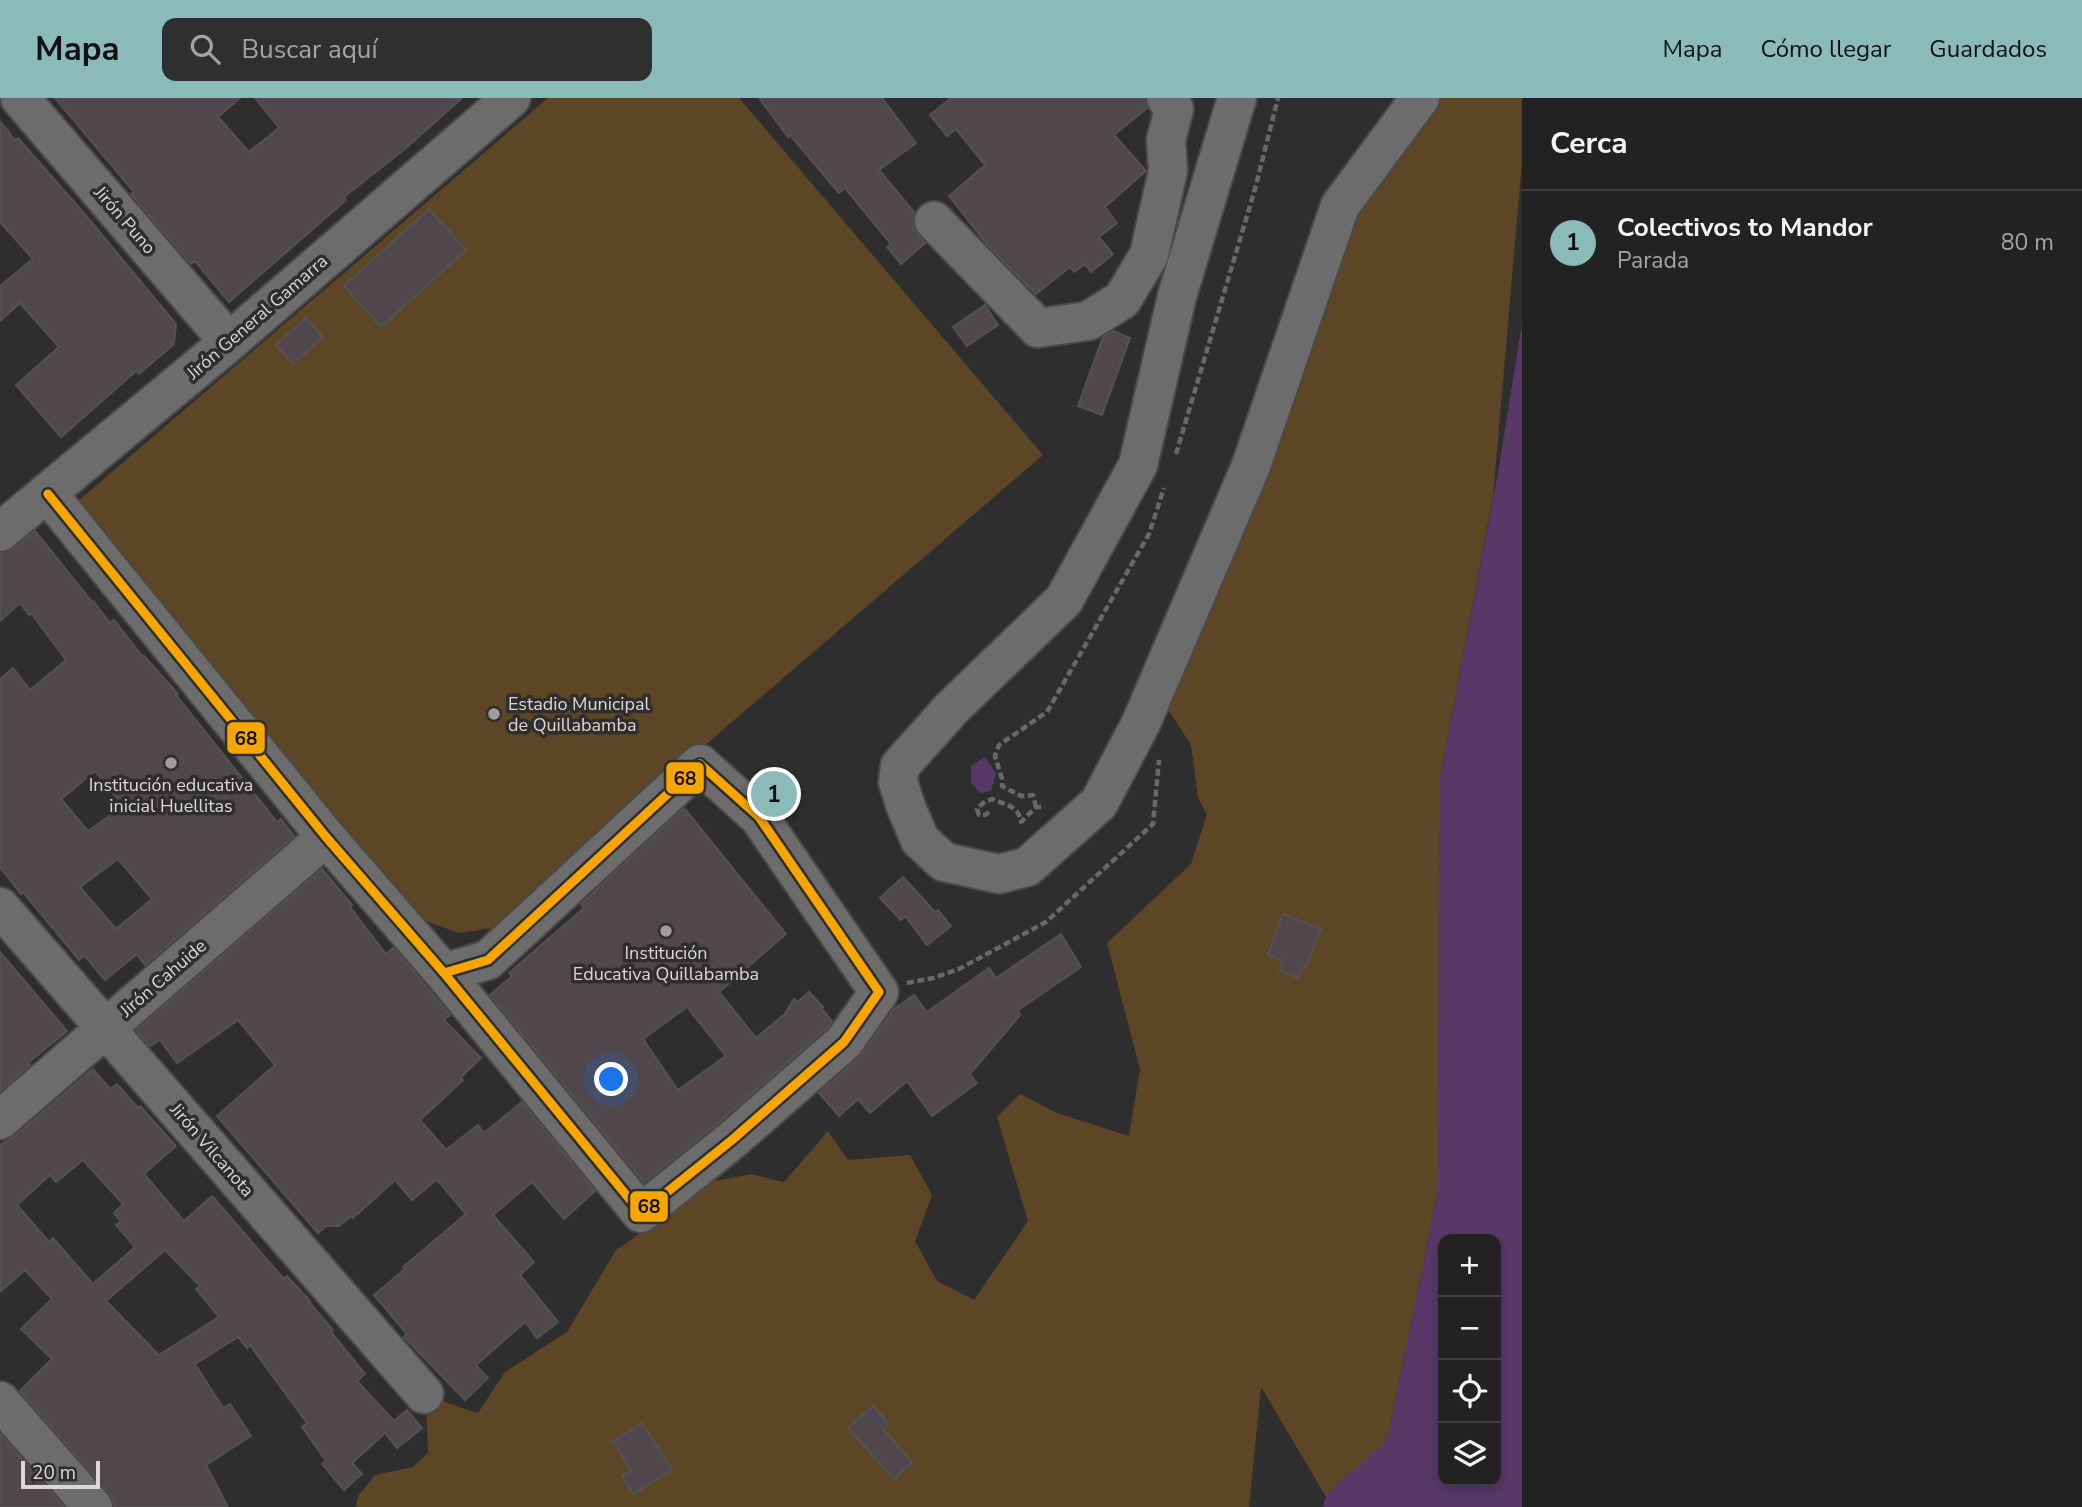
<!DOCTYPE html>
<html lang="es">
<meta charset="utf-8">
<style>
:root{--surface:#232222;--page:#2f2f2f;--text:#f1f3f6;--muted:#a3a4a5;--line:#403f40;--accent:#8bbbb9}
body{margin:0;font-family:"Nunito Sans",sans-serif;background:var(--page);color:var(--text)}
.controls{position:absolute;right:21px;bottom:21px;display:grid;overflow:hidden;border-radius:14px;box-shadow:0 4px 10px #0003}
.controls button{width:63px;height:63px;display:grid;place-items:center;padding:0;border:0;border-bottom:2px solid var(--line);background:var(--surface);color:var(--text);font:35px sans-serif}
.scale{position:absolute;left:21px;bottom:18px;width:79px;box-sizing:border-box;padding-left:7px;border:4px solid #d9d7d7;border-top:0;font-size:19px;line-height:24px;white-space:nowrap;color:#d9d7d7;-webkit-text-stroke:5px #302d2d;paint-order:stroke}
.you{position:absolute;left:612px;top:982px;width:24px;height:24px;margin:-18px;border:5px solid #fff;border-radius:50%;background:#1a73e8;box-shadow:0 0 0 10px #1a73e833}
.badge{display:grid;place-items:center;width:46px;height:46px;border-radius:50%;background:var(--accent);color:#111;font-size:23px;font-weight:700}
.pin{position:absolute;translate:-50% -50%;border:4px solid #fff;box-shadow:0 2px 7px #0006}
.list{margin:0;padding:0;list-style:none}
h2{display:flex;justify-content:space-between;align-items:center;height:91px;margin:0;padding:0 28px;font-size:30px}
h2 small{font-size:23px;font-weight:400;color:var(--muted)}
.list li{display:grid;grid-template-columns:46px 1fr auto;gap:21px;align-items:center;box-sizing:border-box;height:105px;padding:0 28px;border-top:2px solid var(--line)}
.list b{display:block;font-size:26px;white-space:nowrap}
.list p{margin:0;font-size:23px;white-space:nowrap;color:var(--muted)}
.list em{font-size:23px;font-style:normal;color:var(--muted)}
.icon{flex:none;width:38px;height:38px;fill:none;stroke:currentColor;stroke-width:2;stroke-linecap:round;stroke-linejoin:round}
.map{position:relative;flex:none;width:1522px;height:1409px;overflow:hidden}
header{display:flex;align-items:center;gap:42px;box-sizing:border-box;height:98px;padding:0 35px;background:var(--accent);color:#111}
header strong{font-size:33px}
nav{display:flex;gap:38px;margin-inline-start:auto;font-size:24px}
.search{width:490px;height:63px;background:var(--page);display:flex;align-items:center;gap:18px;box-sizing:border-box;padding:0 24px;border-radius:14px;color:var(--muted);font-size:26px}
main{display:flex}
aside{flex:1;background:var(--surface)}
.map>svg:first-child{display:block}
.green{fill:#5c4625}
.water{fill:#573866;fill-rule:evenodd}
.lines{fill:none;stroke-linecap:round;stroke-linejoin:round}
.river{stroke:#573866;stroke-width:47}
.building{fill:#50474c;stroke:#535252;stroke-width:2;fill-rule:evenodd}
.minor-casing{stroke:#4a4949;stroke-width:42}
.path{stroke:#686868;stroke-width:4.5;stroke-dasharray:7 3.5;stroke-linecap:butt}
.minor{stroke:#6d6c6c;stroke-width:38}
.bus-1-casing{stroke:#302d2d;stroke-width:14}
.bus-1{stroke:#f7a600;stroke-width:9}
.poi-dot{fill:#9e9c9c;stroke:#302d2d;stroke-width:2.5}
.labels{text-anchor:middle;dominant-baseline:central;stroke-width:7;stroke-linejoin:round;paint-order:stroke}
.street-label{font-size:18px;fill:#d9d7d7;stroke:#302d2d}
.poi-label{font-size:18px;fill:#d9d7d7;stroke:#302d2d}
.line-badge{stroke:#302d2d;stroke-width:2.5}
.pale-badge-label{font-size:19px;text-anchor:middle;font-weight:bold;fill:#111}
</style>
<header>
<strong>Mapa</strong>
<div class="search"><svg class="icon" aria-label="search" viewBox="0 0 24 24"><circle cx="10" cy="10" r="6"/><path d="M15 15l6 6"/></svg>Buscar aquí</div>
<nav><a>Mapa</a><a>Cómo llegar</a><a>Guardados</a></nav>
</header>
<main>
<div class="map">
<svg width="1522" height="1409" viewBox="0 0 1522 1409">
<rect width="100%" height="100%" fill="#2f2e2e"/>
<g class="green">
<polygon points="548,0 739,0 1043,357 492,830 459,835 423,822 71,409"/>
<polygon points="1420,0 1522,0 1522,64 1493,399 1439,686 1438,1092 1374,1409 1332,1409 1261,1289 1249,1409 356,1409 358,1398 375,1377 413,1369 428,1355 426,1298 478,1315 505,1274 567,1234 616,1152 715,1083 751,1076 784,1084 828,1033 848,1062 910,1057 932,1097 915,1143 937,1183 974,1202 1028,1123 997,1019 1020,996 1057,1015 1129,1038 1140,971 1107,845 1191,766 1207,716 1198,700 1191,647 1155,591 1343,104"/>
</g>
<g class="water">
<path d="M 1522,225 L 1522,1409 L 1374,1409 L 1438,1092 L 1439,686 L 1499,369 ZM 1496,1141 L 1496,1383 L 1443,1383 L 1443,1141 Z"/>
<polygon points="985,659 996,675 991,693 980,695 971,685 971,668"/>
</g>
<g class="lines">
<polyline class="river" points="1347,1409 1402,1360 1443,1289"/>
</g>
<g class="building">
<polygon points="55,0 240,0 218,19 249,54 279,30 255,0 462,0 406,50 344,99 346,102 229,204 195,163 191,166 131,96 134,94"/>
<polygon points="759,0 882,0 916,45 879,72 914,114 913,129 925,145 901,166 887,149 891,146 845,90 839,95 790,37 788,39"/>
<polygon points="951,0 1145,0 1147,10 1114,37 1146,73 1105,109 1117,125 1099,139 1113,156 1091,174 1085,166 1074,174 1070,169 1036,196 990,150 949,98 985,67 956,31 947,38 930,17"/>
<polygon points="0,23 15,42 18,40 88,120 176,226 174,246 139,276 136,273 61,339 16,287 59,249 20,205 0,223 0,188 33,161 0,124"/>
<polygon points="429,111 466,152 381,229 344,188"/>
<polygon points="985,207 998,227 967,248 953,229"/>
<polygon points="306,220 323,239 293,266 276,247"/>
<polygon points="1113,233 1130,240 1102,317 1078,308 1103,239"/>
<path d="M 35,433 L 92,504 L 93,503 L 110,525 L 114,522 L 143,559 L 144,558 L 178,596 L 176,597 L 277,724 L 281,721 L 294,738 L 145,867 L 137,856 L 105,882 L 84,857 L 79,862 L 23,794 L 21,796 L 0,769 L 0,581 L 13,570 L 30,592 L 66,562 L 31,515 L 29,517 L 20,505 L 0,523 L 0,455 L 13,451 ZM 95,673 L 123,708 L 88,733 L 61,701 ZM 118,761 L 152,801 L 116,831 L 80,789 Z"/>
<path d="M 684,710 L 786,836 L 719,894 L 756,940 L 785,916 L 794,901 L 798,904 L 809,894 L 823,909 L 821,910 L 832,923 L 828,929 L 718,1025 L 644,1084 L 490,897 L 512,878 L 509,875 L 584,810 L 581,806 ZM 687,909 L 726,958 L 678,992 L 643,941 Z"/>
<polygon points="322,771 352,807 350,809 386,856 393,850 410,869 450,917 444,922 481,960 461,979 463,982 420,1022 446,1052 478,1027 484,1035 522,1004 595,1093 564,1121 532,1084 493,1117 534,1164 520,1177 558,1224 537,1240 525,1224 476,1267 488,1280 465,1302 404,1239 407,1236 374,1197 405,1171 403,1169 466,1116 439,1084 436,1082 412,1102 395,1082 353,1120 351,1118 339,1128 326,1128 318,1135 217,1018 275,967 238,922 177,965 160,942 150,948 136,932"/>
<polygon points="903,779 935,814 938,812 951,828 927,847 905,818 901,822 880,800"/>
<polygon points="1283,816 1321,831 1305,871 1302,870 1298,880 1279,872 1283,863 1268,857"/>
<polygon points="1061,836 1081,869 1018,912 1020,917 970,976 977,985 932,1018 907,983 870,1015 858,1001 839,1018 819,995 859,960 894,911 914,897 927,914 989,870 996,880"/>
<polygon points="0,854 67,933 28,965 30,967 0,993"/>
<path d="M 93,971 L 110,991 L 117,986 L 138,1010 L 140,1008 L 176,1048 L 144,1076 L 184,1123 L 212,1098 L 284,1181 L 287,1178 L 310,1203 L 309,1204 L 333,1232 L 331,1234 L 365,1276 L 357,1283 L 394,1323 L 407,1312 L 422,1330 L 397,1350 L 385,1335 L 352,1365 L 362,1376 L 344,1392 L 322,1366 L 326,1363 L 302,1329 L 307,1325 L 250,1247 L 247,1250 L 238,1239 L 195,1266 L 223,1310 L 230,1306 L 251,1338 L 206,1367 L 228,1409 L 114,1409 L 114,1404 L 109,1395 L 20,1293 L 52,1261 L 21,1231 L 52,1201 L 25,1172 L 0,1194 L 0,1047 L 14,1039 ZM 83,1062 L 123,1106 L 114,1115 L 121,1123 L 116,1127 L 135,1149 L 93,1186 L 53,1140 L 49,1144 L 17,1107 L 50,1077 L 56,1084 ZM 165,1152 L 200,1188 L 196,1191 L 219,1219 L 159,1257 L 106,1203 Z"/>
<polygon points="873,1308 889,1326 883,1331 912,1364 894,1381 848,1330"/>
<polygon points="642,1325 672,1372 633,1396 622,1378 631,1373 613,1343"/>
<polygon points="0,1336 64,1409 0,1409"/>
</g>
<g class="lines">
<g class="minor-casing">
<g id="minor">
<polyline points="20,0 229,244"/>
<polyline points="1237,0 1177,198 1138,367 1064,502 951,611 900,668 898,684 906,709 920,742 944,764 999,776 1027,769 1099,705 1141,625 1251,368 1340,108 1420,0"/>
<polyline points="934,123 1038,230 1088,223 1122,202 1149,157 1168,73 1166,42 1174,11 1166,0"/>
<polyline points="48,396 326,739 444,875 641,1115 732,1042 844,944 879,894 759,719 700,666 488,862 444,875"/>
<polyline points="0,434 229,244 511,0"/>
<polyline points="0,809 424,1296"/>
<polyline points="0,1022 326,739"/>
<polyline points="0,1303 93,1409"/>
</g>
</g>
<g class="path">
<polyline points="1176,356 1255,91 1278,0"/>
<polyline points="1036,709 1033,697 1021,698 1002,688 1002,681 995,658 999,647 1047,614 1149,436 1164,390"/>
<path d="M 989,714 L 985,717 L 979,717 L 977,711 L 983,705 L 992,701 C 1006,707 1019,708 1021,724 L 1036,709 L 1045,709"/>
<polyline points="907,885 933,880 959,871 1046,824 1153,726 1159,662"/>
</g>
<use href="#minor" class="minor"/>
<g class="bus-1-casing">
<polyline id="bus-1" points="48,396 326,739 444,875 641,1115 732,1042 844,944 879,894 759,719 700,666 488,862 444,875"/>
</g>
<use href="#bus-1" class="bus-1"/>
</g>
<g class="poi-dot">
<circle cx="494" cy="616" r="7"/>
<circle cx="171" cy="665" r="7"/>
<circle cx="666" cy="833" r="7"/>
</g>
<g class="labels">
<g class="street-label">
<text transform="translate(125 122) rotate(49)">Jirón Puno</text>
<text transform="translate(257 219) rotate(-41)">Jirón General Gamarra</text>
<text transform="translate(163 880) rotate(-41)">Jirón Cahuide</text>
<text transform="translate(212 1052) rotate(49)">Jirón Vilcanota</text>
</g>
<g class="poi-label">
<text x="508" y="606" text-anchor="start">Estadio Municipal<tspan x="508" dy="21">de Quillabamba</tspan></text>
<text x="171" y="687">Institución educativa<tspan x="171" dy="21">inicial Huellitas</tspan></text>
<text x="666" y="855">Institución<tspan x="666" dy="21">Educativa Quillabamba</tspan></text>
</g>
</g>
<g class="line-badge">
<rect x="226" y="623" width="40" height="34" rx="7" fill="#f7a600"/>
<rect x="665" y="663" width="40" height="34" rx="7" fill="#f7a600"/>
<rect x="629" y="1092" width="40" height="33" rx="7" fill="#f7a600"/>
</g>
<g class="pale-badge-label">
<text x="246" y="647">68</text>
<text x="685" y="687">68</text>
<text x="649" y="1115">68</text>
</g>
</svg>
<div class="controls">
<button>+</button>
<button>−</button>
<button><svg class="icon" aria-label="locate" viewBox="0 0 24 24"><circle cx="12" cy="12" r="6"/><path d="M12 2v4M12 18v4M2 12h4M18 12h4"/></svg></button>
<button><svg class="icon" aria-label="layers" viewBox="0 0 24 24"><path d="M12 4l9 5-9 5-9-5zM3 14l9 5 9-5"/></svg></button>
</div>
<div class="scale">20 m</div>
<div class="you"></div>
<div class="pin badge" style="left:774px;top:696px">1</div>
</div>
<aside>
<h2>Cerca<small></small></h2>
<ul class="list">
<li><span class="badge">1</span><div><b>Colectivos to Mandor</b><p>Parada</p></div><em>80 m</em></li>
</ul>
</aside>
</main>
